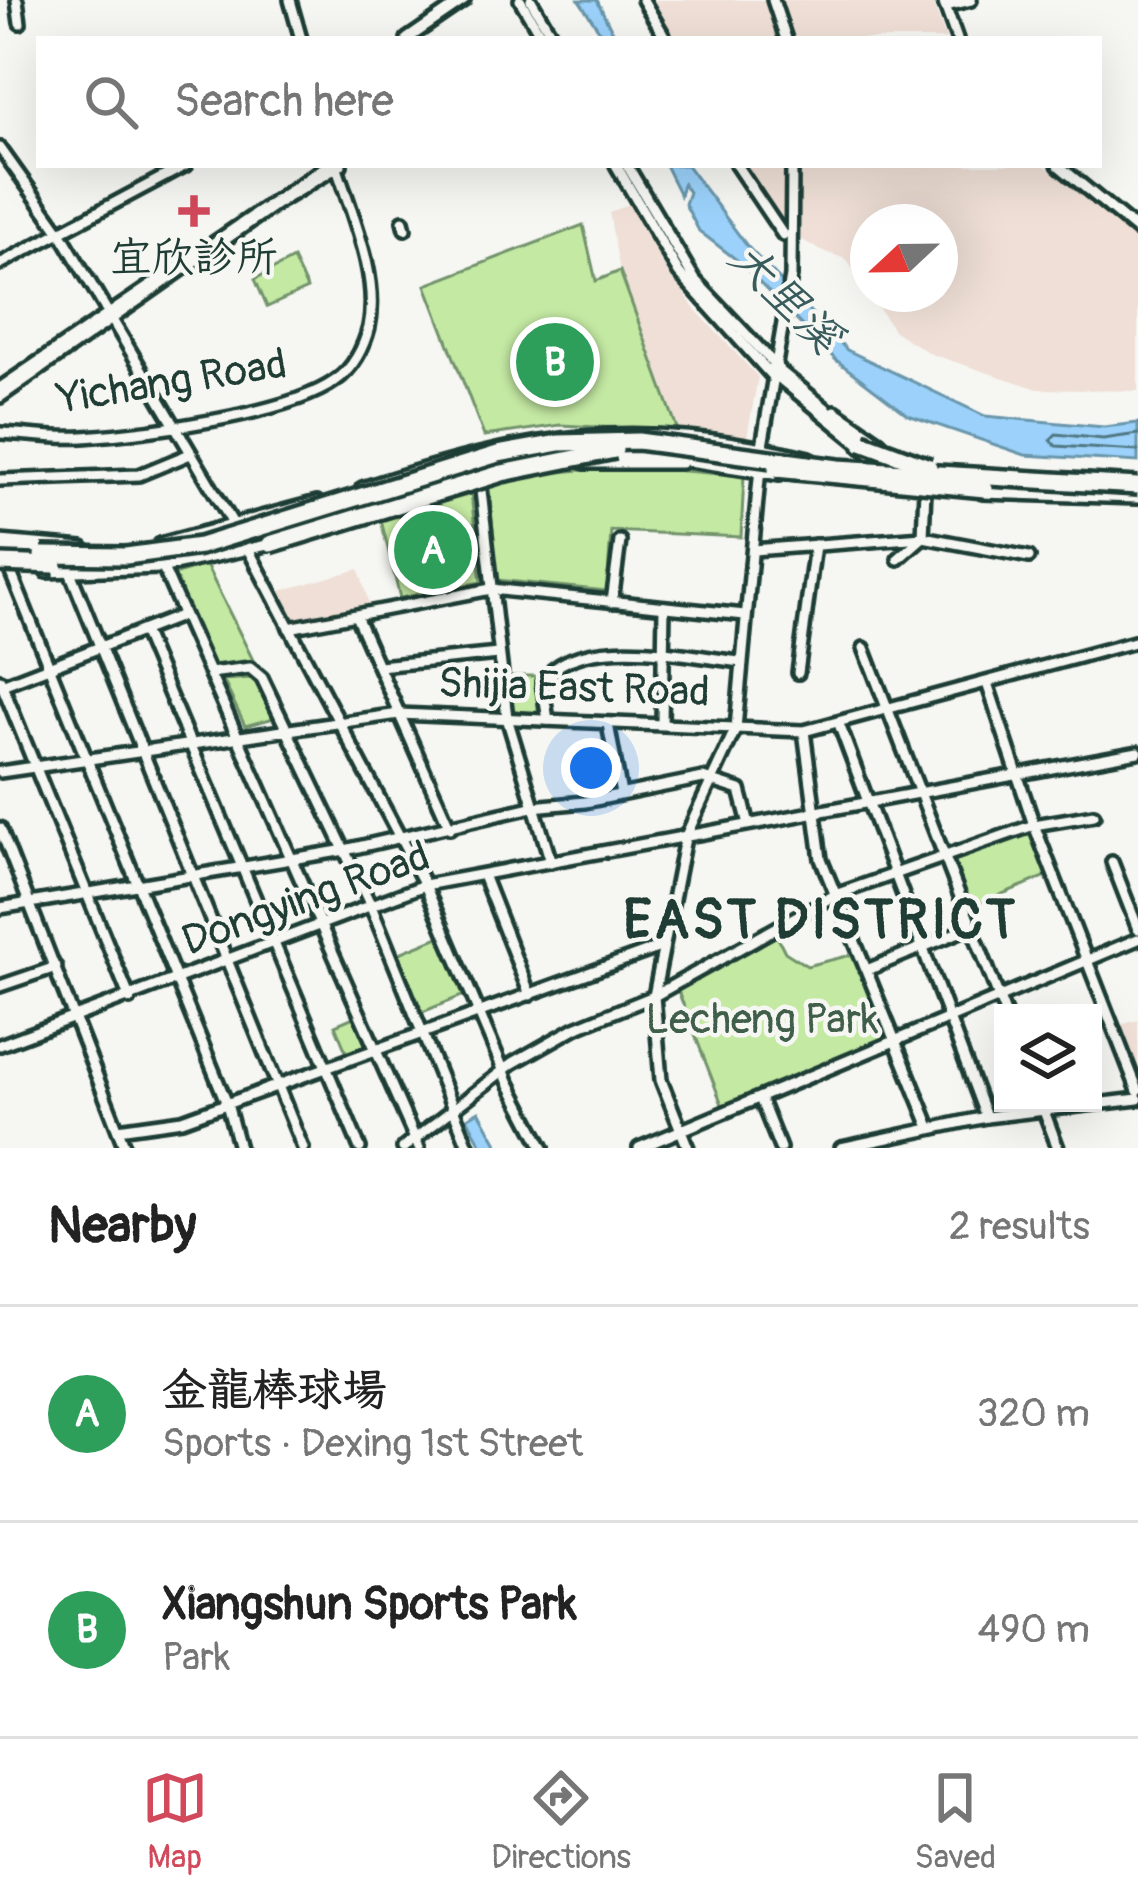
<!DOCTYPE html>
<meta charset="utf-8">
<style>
:root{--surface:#fff;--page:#f6f6f6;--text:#222;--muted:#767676;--line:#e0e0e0;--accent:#d1495b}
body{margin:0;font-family:Pangolin,"LXGW WenKai TC",sans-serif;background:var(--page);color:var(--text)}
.controls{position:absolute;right:36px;bottom:36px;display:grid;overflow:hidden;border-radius:0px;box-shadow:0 12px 48px #0002}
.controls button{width:108px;height:108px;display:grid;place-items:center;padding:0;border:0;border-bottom:3px solid var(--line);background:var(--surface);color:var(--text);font:60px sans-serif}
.compass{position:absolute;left:850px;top:204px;width:108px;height:108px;border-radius:50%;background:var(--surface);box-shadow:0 12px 48px #0002;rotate:248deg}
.you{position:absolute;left:591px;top:768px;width:42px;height:42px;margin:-30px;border:9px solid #fff;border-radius:50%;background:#1a73e8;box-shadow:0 0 0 18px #1a73e833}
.badge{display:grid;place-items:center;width:78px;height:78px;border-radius:50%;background:var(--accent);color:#fff;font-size:39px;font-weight:700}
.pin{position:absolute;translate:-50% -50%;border:6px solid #fff;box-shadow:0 3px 12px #0006}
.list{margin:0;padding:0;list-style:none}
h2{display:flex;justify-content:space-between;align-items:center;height:156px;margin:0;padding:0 48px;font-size:51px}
h2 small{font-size:39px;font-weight:400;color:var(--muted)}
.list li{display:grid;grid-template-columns:78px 1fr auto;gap:36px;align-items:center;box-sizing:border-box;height:216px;padding:0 48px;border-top:3px solid var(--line)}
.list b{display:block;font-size:45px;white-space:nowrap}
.list p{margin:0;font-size:39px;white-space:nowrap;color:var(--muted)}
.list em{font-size:39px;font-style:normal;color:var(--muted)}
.icon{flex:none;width:66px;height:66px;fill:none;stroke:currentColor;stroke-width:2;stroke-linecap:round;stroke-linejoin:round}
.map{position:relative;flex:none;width:1138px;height:1148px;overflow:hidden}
.search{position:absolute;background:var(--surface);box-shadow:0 12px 48px #0002;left:36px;right:36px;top:36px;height:132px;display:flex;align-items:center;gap:30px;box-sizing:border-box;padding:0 42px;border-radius:0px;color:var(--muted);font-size:45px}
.sheet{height:588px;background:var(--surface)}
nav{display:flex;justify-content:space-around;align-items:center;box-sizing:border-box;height:168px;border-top:3px solid var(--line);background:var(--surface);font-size:33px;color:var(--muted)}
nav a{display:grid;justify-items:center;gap:6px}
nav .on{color:var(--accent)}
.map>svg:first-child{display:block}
.built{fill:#efdfd6}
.green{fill:#c4e9a3;stroke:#72936c;stroke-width:3}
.water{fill:#9bd1fa;stroke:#6996ab;stroke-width:3}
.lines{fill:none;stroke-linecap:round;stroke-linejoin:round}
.shore{stroke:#517883;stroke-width:3}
.minor-casing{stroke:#1f3d34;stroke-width:18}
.highway-casing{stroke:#1f3d34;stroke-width:24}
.minor{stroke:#f6f6f2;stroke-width:9}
.highway{stroke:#f6f6f2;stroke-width:15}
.highway-bridge-casing{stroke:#1f3d34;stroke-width:24;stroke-linecap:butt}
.highway-bridge{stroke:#f6f6f2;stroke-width:15}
.poi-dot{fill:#d1495b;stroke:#f6f6f2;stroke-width:4.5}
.labels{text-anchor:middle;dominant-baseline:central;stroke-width:9;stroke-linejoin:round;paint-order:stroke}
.poi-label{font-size:42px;fill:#1f3d34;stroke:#f6f6f2}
.street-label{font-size:42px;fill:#1f3d34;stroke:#f6f6f2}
.park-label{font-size:42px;fill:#405f4a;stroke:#f6f6f2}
.water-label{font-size:45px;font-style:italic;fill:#385b5c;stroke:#f6f6f2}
.district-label{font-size:54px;font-weight:bold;letter-spacing:3px;fill:#1f3d34;stroke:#f6f6f2}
</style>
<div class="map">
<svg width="1138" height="1148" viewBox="0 0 1138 1148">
<rect width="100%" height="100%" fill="#f6f6f2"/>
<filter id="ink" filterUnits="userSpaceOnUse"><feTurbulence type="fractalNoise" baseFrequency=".00833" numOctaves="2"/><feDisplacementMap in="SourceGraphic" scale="24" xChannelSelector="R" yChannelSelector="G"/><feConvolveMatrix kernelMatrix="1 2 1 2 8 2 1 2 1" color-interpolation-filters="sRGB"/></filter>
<g filter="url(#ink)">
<g class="built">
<polygon points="648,0 932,0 946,39 669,39"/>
<polygon points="741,165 1044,165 1138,242 1138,391 1038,389 931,354 894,331 869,294 940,294 940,222 868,222 868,292 846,259 819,250 777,224"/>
<polygon points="632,203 693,307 758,377 747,437 678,431 620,271 609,213"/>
<polygon points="359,569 371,612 295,622 280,591"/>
<polygon points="1138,1020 1138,1078 1117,1026"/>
</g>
<g class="green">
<polygon points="583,225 596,281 620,271 678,431 560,425 484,436 426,285"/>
<polygon points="293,259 307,289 267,307 255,279"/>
<polygon points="624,466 744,476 741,537 611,531 607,591 497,580 489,486 537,474"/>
<polygon points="471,494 481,582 400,598 381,520"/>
<polygon points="206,565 255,664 212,666 170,576"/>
<polygon points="508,676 538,676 538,714 511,710"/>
<polygon points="253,678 274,718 245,726 223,680"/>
<polygon points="1030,830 1047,876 968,908 953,868 955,860"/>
<polygon points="441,936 467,994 420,1013 397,954"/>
<polygon points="777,936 785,952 807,966 855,954 887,1039 723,1107 678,991"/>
<polygon points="358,1015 370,1043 347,1054 335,1025"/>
</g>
<g class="water">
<polygon points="579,0 597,0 616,39 605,39"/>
<polygon points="665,165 687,165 747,246 847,350 985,416 1104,427 1138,423 1138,462 1025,455 908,415 836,360 738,261 699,231 685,204 689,192 683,184 680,195"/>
<polygon points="479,1111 499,1147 483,1148 467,1118"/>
</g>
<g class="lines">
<polyline class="shore" points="1138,434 1103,439 1056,434 1050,440 1056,446 1138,451"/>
<g class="minor-casing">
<g id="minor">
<polyline points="17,0 20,23"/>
<polyline points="290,0 301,39"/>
<polyline points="520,0 543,39"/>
<polyline points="531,0 554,39"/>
<polyline points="643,0 666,39"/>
<polyline points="773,0 786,39"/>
<polyline points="943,0 957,39"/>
<polyline points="945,6 971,0"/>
<polyline points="407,39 464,0"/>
<polyline points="0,148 60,232 248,549 425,885 508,1081 543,1148"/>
<polyline points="616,165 679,273 772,376"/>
<polyline points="627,165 695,280 778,368"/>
<polyline points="736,165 783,235"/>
<polyline points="1058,165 1138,231"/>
<polyline points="403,221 405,229"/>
<polyline points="0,264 186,165"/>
<polyline points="0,388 328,165"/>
<polyline points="0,397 276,204 341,165"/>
<polyline points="835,411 880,442"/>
<path d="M 0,433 C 27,434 56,439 83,437 C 145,433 287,415 335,381 C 353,369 364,347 369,327 C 380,277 351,213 336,165"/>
<polyline points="860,447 891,468"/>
<polyline points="689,461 780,475"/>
<polyline points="584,463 681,463"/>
<polyline points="0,480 139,475 190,454"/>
<polyline points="480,482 507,718 551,862"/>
<path d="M 362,488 C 531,433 633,416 809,458"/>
<polyline points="982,493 1138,498"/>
<polyline points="0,541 83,548"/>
<polyline points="160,544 317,502"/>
<polyline points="753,550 923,537 925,489"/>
<polyline points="62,552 303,1148"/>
<polyline points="898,559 923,537 1029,557"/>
<polyline points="9,568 227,1104 239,1148"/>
<polyline points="163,568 419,1148"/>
<polyline points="46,572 160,568 272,544"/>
<polyline points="612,602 620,541"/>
<polyline points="356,616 450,828"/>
<polyline points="289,628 491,589 745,615"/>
<polyline points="143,631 360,1148"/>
<polyline points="864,648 1005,1013"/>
<polyline points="379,666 498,654"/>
<polyline points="210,673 250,668 262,678 371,906 469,1148"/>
<polyline points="798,673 815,545"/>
<polyline points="0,680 130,999"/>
<polyline points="987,683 1034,825 1138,1091"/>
<polyline points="2,685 183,615"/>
<path d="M 548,720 L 542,682 C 576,630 687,656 740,662"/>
<polyline points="608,724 621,794"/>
<polyline points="662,724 664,607"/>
<polyline points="839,724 986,1117"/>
<polyline points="804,731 821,859 930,1127"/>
<polyline points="0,772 399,714 804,731 1138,641"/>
<polyline points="0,828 125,1148"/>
<polyline points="1112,862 1138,929"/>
<polyline points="483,875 530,995"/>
<polyline points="0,908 345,850 532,807 585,802 703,778 740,790 749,824"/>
<polyline points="867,970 971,927"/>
<polyline points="0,986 56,967"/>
<polyline points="0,1045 425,885 1138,752"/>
<polyline points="760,1098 780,1148"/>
<polyline points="1041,1103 1058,1148"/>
<polyline points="118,1129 182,1120 660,947"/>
<polyline points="403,1148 513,1063 575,1028 654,996 835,895 1034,825 1094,815"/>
<polyline points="639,1148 1138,939"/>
<polyline points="688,1148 661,1080 654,996 685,838 736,728 762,446 791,276 792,165"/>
<polyline points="841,1148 986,1117 1138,1099"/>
</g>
</g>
<g class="highway-casing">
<g id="highway">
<polyline points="774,370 862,442"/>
<polyline points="603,451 696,457"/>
<polyline points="328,518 519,460 573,452"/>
<polyline points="0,552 42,555"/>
</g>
</g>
<use href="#minor" class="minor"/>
<use href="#highway" class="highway"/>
<g class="highway-bridge-casing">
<g id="highway-bridge">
<polyline points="862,442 929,467"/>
<polyline points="776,469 985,489"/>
<polyline points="270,544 502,473 615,450"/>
<polyline points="42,555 126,556 200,546 498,454 559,443 638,441 838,468 1138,486"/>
<polyline points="0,563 55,565"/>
</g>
</g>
<use href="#highway-bridge" class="highway-bridge"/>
</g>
</g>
<path class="poi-dot" d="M188 193h12v12h12v12h-12v12h-12v-12h-12v-12h12z"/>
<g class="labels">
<g class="poi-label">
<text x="194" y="258">宜欣診所</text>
</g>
<g class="street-label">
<text transform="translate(172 382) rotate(-9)">Yichang Road</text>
<text transform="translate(574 688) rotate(2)">Shijia East Road</text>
<text transform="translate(306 899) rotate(-20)">Dongying Road</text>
</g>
<g class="park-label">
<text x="762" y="1020">Lecheng Park</text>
</g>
<g class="water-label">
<text transform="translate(785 298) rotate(45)">大里溪</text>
</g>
<g class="district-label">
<text x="821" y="921">EAST DISTRICT</text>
</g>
</g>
</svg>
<div class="controls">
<button><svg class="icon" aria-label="layers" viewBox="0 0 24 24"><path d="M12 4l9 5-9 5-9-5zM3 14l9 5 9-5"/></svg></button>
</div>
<svg class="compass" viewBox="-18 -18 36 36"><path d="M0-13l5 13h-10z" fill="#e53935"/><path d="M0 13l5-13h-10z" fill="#767676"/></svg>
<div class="you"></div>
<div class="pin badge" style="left:433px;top:550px;background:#2e9e5b">A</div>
<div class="pin badge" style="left:555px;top:362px;background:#2e9e5b">B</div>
<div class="search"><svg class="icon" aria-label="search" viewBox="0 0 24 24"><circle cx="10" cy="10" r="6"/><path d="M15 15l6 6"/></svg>Search here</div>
</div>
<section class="sheet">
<h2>Nearby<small>2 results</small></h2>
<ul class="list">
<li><span class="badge" style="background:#2e9e5b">A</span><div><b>金龍棒球場</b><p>Sports · Dexing 1st Street</p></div><em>320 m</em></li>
<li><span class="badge" style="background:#2e9e5b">B</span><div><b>Xiangshun Sports Park</b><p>Park</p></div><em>490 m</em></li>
</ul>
</section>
<nav>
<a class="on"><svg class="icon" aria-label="map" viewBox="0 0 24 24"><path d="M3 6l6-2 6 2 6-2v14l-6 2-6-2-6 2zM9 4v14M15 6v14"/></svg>Map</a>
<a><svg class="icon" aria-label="directions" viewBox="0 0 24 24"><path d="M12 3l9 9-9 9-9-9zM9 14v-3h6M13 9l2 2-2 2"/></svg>Directions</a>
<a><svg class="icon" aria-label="saved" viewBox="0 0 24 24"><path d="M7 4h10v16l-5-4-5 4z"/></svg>Saved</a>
</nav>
